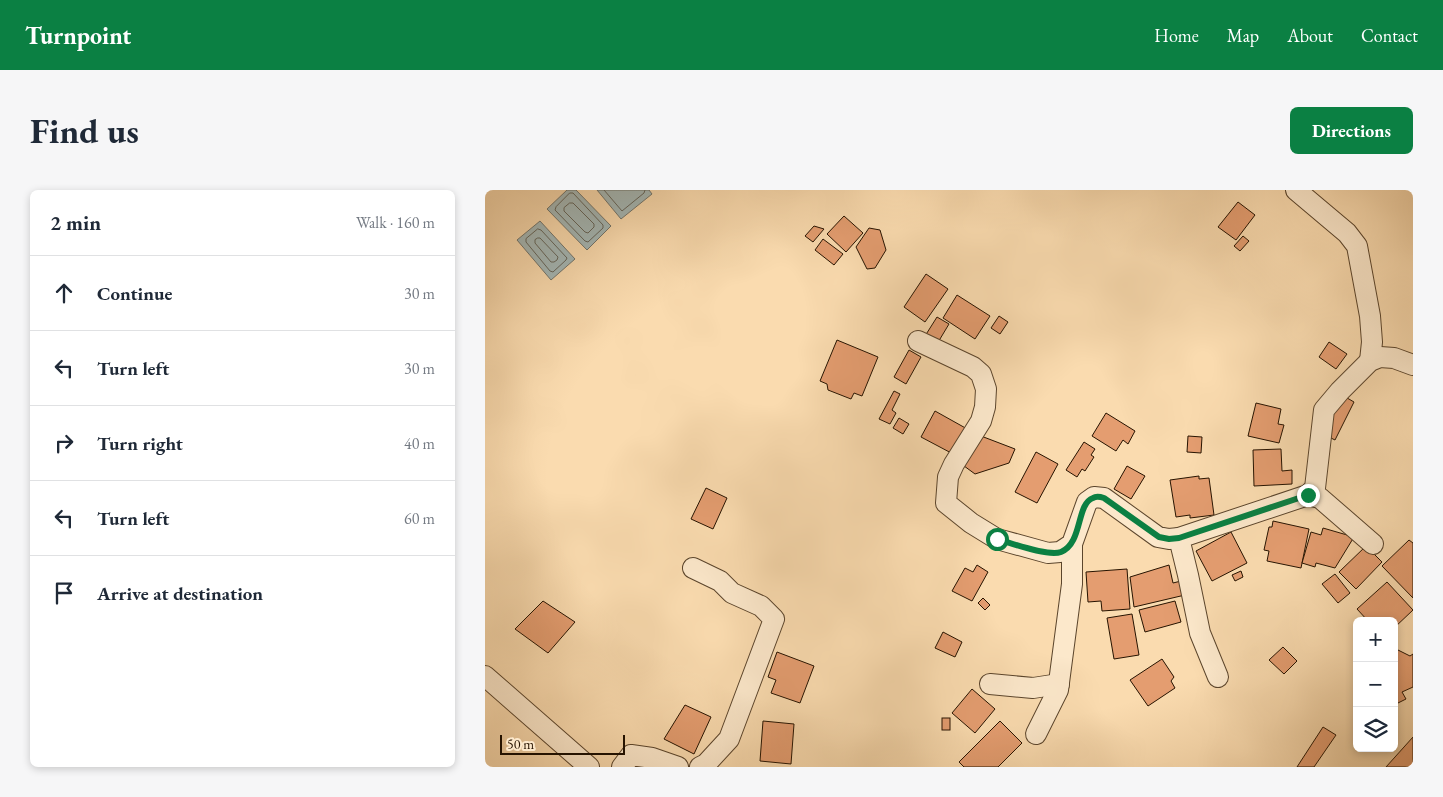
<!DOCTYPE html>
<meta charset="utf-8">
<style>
:root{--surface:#fff;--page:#f6f6f7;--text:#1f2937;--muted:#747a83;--line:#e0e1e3;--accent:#0b8043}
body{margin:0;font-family:"EB Garamond",serif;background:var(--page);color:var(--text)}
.controls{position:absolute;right:15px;bottom:15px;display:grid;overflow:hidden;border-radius:8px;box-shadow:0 2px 8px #0003}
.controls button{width:45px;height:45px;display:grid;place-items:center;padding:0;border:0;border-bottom:1px solid var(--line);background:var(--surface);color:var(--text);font:25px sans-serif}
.scale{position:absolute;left:15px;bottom:12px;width:125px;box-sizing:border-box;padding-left:5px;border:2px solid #261300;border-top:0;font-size:14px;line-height:18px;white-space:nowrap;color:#261300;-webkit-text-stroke:4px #fce8cb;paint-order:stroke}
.stop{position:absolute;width:15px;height:15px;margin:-11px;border:4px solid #0b8043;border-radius:50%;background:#fff}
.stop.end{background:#0b8043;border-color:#fff;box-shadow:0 1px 5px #0008}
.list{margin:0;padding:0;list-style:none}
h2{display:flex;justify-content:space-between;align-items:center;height:65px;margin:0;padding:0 20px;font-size:21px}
h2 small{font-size:16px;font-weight:400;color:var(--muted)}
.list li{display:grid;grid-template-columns:32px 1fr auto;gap:15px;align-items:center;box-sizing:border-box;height:75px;padding:0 20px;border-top:1px solid var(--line)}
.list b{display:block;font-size:19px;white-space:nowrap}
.list em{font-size:16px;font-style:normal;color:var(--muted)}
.icon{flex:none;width:28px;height:28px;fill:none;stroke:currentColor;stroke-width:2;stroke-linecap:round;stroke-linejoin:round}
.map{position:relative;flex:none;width:928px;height:577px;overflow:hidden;border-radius:8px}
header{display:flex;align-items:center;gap:30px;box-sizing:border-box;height:70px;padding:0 25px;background:var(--accent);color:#fff}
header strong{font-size:24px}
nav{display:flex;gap:28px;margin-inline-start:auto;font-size:18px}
.intro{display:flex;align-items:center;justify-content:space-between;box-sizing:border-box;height:120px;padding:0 30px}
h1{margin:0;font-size:35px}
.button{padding:12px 22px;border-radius:8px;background:var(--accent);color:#fff;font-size:18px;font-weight:700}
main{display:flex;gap:30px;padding:0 30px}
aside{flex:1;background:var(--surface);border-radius:8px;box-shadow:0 2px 8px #0003}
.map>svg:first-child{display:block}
.water{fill:#a4b8b7;stroke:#72766e}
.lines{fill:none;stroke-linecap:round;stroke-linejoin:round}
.shore{stroke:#65665c;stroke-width:1}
.building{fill:#e49d70;stroke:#261300}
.minor-casing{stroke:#5b452c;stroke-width:22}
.minor{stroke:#fce8cb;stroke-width:20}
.route{stroke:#0b8043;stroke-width:6}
</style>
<header>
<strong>Turnpoint</strong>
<nav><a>Home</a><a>Map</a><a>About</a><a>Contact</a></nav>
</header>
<div class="intro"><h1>Find us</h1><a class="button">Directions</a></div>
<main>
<aside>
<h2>2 min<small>Walk · 160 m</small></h2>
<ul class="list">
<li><svg class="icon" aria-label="ahead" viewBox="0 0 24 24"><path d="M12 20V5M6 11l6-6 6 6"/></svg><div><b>Continue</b></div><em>30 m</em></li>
<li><svg class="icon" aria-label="left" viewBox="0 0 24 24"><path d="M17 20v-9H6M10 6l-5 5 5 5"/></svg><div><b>Turn left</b></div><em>30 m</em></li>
<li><svg class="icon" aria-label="right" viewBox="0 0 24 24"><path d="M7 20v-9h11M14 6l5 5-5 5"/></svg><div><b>Turn right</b></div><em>40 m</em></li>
<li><svg class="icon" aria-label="left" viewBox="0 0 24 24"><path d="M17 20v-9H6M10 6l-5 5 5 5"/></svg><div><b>Turn left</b></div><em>60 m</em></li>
<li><svg class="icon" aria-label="arrive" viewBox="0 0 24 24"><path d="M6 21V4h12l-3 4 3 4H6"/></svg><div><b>Arrive at destination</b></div></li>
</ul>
</aside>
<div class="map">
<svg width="928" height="577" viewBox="0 0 928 577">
<rect width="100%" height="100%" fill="#fadbaf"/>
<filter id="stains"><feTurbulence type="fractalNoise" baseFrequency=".004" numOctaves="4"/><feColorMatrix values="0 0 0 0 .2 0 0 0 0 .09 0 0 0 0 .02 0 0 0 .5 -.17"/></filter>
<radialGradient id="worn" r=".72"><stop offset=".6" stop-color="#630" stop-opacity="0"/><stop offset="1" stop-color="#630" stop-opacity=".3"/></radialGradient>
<g class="water">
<polygon points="82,0 91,0 126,36 102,60 62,19"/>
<polygon points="112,0 164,0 167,4 136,29"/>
<polygon points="55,31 90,69 66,90 32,50"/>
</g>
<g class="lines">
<g class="shore">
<polyline points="119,0 137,21 159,3 160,0"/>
<polygon points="85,3 88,3 118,35 118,38 103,52 100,51 70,20 71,17"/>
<polygon points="85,13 88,13 109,34 109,37 103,43 100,42 79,21 79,18"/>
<polygon points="53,39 56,40 82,68 81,70 68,82 65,81 41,52 41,49"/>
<polygon points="53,48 55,48 73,67 72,70 69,72 66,72 50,53 50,50"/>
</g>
</g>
<g class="building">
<polygon points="753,12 770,25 751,50 733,37"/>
<polygon points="359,26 378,43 361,62 342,44"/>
<polygon points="329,36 339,39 328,52 320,46"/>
<polygon points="384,38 395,40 401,60 390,78 382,79 371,57"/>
<polygon points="758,46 764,51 755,61 749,56"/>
<polygon points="338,49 358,64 349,75 330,60"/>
<polygon points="441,84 463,99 440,132 419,117"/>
<polygon points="472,105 505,126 490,149 458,128"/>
<polygon points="514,126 523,132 515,144 506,138"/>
<polygon points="452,127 464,134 452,154 440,146"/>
<polygon points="352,150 393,167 377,206 369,203 366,209 343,200 342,194 335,191"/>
<polygon points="844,152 862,164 851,179 834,167"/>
<polygon points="424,160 436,167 421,194 409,187"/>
<polygon points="409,201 415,204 407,220 411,223 405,234 394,229"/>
<polygon points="857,205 869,212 850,250 838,244"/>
<polygon points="771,213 796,219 793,234 799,235 794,253 763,246"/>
<polygon points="450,221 484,240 470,265 436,247"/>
<polygon points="621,223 650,241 643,254 638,250 631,261 607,246"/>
<polygon points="414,228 424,234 418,244 408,238"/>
<polygon points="496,246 530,259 524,273 490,284 475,273"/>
<polygon points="703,246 717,247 716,263 702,262"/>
<polygon points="599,252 610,259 606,265 609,267 600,281 597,279 592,287 581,280"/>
<polygon points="796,259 797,281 807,280 807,294 769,296 768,260"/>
<polygon points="551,262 573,274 552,313 530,302"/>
<polygon points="642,276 660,286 646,309 629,299"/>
<polygon points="714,286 714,289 724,288 729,325 705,328 705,325 691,327 685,290"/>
<polygon points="221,298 242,308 228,339 206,329"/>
<polygon points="788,331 824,339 816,378 782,371 784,361 779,360 784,337 787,337"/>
<polygon points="838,338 869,347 850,378 831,373 830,377 817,373 826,342 836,345"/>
<polygon points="746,342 762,373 727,391 711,361"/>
<polygon points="924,350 928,353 928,408 897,376"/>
<polygon points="881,356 897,372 871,399 854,382"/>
<polygon points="492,375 503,382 487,411 467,401 480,378 488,382"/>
<polygon points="684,375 688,393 696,391 700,405 649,417 645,387"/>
<polygon points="642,379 645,419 617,421 616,411 603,412 601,382"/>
<polygon points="756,381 758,387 750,391 747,385"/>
<polygon points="850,384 865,403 853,413 837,394"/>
<polygon points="902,392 928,420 909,438 909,431 883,431 872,419"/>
<polygon points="498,408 505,415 500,420 493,413"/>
<polygon points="58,411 90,432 63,463 30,439"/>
<polygon points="690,411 696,432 660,442 654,420"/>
<polygon points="647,424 654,465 629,469 622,428"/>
<polygon points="458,442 477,452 470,467 450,458"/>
<polygon points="798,457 812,471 799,484 784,470"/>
<polygon points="909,458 925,466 928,464 928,497 917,502 921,509 909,515"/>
<polygon points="292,462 329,476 315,513 286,503 291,490 283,487"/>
<polygon points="677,469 689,487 686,491 690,498 663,516 645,490"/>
<polygon points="487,499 510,519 490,543 467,523"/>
<polygon points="200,515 226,527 209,564 179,549"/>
<rect x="457" y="528" width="8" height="12"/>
<polygon points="278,531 309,534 306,574 275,571"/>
<polygon points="515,531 537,553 513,577 479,577 474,572"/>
<polygon points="838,537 851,545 829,577 812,577"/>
<polygon points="928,547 928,577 901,577"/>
</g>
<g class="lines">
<g class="minor-casing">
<g id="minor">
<polyline points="811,0 862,43 872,56 885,126 887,152 885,171"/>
<polyline points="433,151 488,177 496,184 501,199 500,217 496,231 469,274 463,287 461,313 486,333 512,349 563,363 575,362 587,354 602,312 609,307 619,308 673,347 684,349 694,348 823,305 830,298 839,220 855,201 885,171 895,167 909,168 928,175"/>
<polyline points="823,305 835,308 888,354"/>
<polyline points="694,348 703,385 715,443 733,487"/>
<polyline points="208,378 235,391 247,403 276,416 289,429 244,549 221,574 215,577"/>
<polyline points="0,486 104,577"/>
<polyline points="505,494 548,498 574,494"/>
<polyline points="551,544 573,500 587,394 587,354"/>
<polyline points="137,577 146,565 167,568 193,577"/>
</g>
</g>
<use href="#minor" class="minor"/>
</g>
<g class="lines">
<path class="route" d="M 512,349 C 526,353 563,367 576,362 C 598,353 591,314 608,308 C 611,306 616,307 619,308 L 674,347 L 684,349 L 694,348 L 823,305"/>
</g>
<rect width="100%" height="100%" filter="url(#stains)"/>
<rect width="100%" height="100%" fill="url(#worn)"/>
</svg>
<div class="controls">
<button>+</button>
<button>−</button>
<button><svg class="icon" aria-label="layers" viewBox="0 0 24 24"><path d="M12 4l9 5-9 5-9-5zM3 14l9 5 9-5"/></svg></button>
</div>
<div class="scale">50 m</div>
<div class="stop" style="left:512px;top:349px"></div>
<div class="stop end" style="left:823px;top:305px"></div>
</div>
</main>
